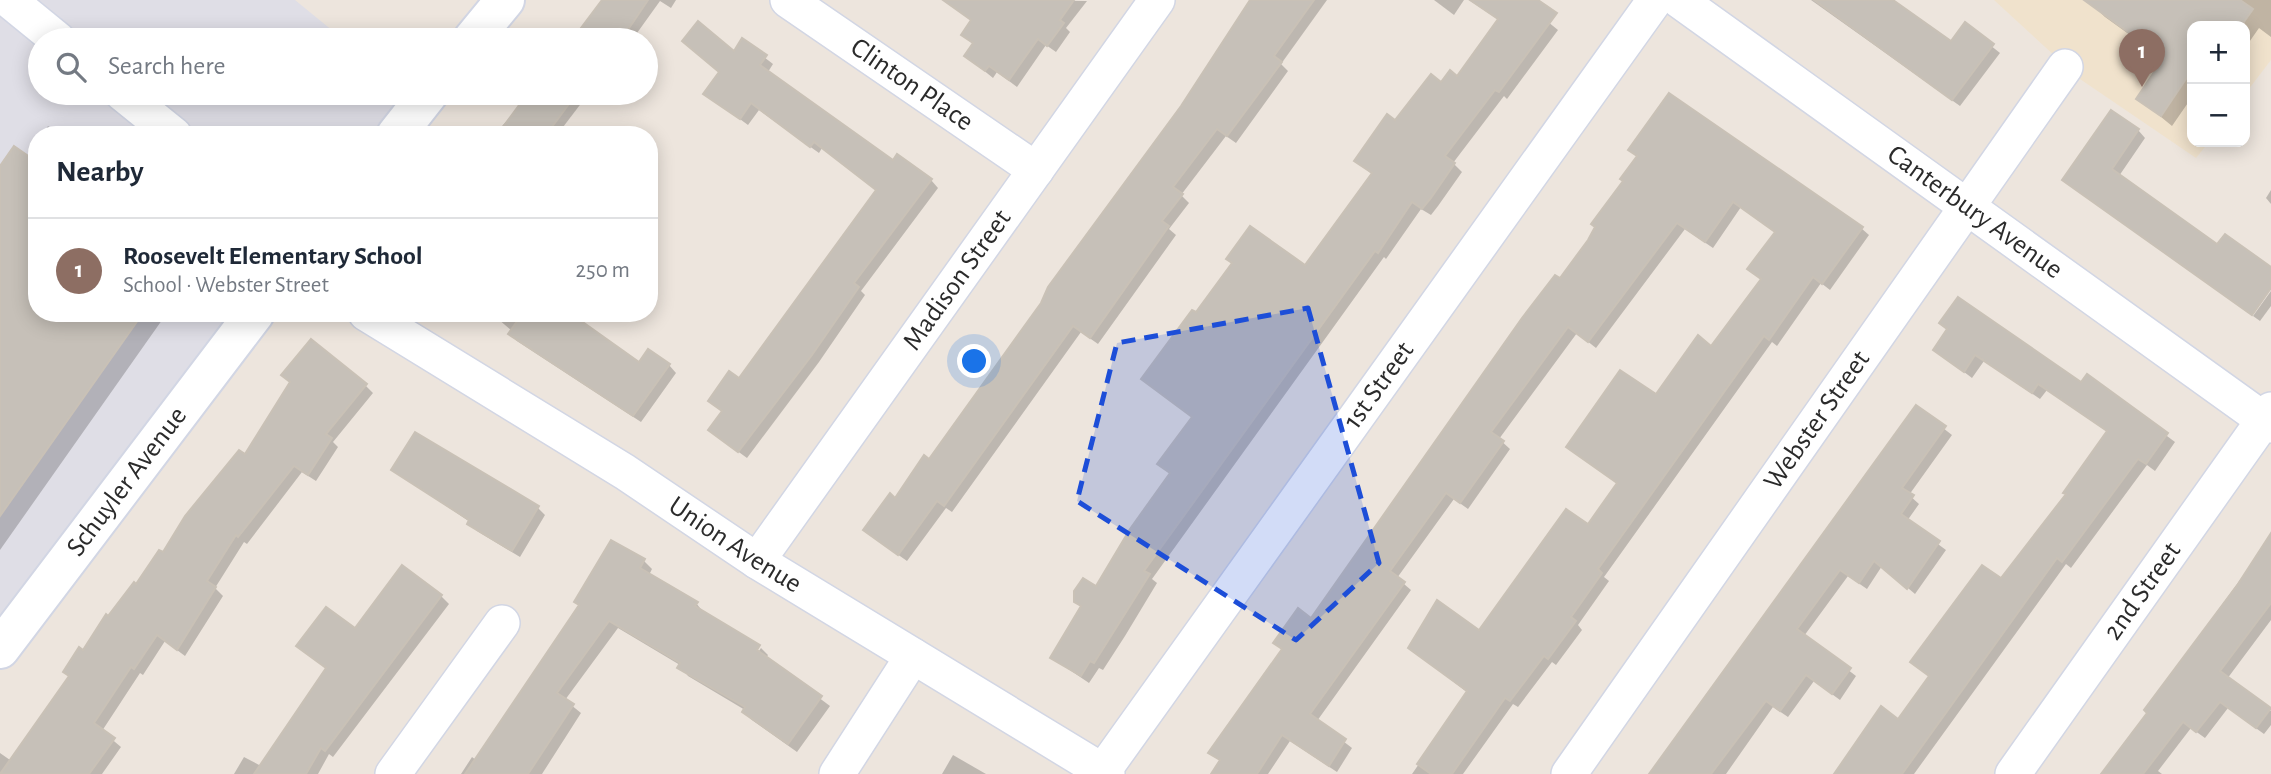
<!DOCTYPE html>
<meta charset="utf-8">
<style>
:root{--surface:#fff;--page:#f2f2f3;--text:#1f2937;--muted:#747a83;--line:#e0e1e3;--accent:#db2777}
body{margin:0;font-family:"Alegreya Sans",sans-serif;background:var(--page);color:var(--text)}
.controls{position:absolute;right:21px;top:21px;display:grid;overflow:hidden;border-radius:14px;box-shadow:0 4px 18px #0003}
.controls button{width:63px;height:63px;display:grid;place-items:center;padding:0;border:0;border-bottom:2px solid var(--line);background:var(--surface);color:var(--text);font:35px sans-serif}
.you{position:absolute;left:975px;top:362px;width:24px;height:24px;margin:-18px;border:5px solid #fff;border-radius:50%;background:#1a73e8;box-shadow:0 0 0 10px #1a73e833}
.badge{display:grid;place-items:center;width:46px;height:46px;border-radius:50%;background:var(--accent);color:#fff;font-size:23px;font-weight:700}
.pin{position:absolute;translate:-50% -58px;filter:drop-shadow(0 2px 4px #0008)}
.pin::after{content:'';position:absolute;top:37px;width:24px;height:21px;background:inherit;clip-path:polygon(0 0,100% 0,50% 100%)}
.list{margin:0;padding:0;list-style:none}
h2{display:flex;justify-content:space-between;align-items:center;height:91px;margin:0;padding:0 28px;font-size:30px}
h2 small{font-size:23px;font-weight:400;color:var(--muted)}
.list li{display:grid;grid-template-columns:46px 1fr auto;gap:21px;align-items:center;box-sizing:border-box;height:105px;padding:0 28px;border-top:2px solid var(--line)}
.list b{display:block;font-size:26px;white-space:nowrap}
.list p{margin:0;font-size:23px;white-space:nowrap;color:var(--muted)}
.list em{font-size:23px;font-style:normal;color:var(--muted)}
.icon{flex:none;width:38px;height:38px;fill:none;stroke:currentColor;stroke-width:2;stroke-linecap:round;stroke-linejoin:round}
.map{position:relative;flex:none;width:2271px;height:774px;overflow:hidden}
.search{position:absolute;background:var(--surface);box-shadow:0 4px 18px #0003;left:28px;top:28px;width:630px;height:77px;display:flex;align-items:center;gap:18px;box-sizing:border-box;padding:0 24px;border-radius:38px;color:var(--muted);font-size:26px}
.panel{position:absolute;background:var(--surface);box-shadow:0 4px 18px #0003;left:28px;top:126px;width:630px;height:196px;border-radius:28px}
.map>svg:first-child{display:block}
.industrial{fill:#dfdee6}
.education{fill:#f0e2cc}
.shadow{fill:#0003}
.building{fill:#c6c0b8;stroke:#c9c1b6;stroke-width:2}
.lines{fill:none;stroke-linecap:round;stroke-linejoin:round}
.minor-casing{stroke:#d2d6e4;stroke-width:38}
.tertiary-casing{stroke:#d2d6e4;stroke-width:42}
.minor{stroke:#fff;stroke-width:35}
.tertiary{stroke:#fff;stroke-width:38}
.marked{fill:#1d4ed8;fill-opacity:0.2;stroke:#1d4ed8;stroke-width:5;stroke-dasharray:14 9;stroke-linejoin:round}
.labels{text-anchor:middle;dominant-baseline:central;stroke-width:5;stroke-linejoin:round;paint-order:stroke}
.street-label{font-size:28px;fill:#2b2b2b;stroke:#fff}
</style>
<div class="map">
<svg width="2271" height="774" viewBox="0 0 2271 774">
<rect width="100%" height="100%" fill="#ede5dd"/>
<polygon class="industrial" points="0,0 295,0 344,40 40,40 40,93 408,93 396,135 37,135 37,313 255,313 0,649"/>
<polygon class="education" points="1994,0 2271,0 2271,60 2245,94 2245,26 2192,26 2192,142 2209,142 2196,158 2080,79"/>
<g class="shadow">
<polygon points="609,0 676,0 671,8 660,1 632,40 573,40"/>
<polygon points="1004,0 1087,1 1066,28 1070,32 1056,52 1046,45 1017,87 997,72 993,78 966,56 974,45 963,35"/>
<polygon points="1250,0 1327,0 1281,64 1288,71 1236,143 1226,136 1181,195 1189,203 1169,229 1176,235 1098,344 1081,332 952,512 946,508 907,561 873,537 896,500 929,461 1183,107"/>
<polygon points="1434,0 1464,0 1454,15"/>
<polygon points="1469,0 1521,0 1558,30 1507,99 1504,96 1453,163 1462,172 1438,206 1431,215 1421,209 1386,259 1384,257 1152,579 1157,583 1125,636 1103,670 1099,668 1089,683 1052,658 1171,475 1160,464 1194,418 1143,379 1196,315 1305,267 1373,175 1356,161 1441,84 1458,78 1499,20"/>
<polygon points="1811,0 1890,0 1951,44 1965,25 2000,53 1960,106"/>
<polygon points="2098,0 2271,0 2271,37 2259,28 2245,48 2245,26 2192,26 2192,97 2172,126 2138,98 2160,67 2151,58 2155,53 2105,17 2094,6"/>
<polygon points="743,41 773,64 768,72 893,163 931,180 938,188 861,291 865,295 819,362 747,458 718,437 724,412 739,380 878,191 822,148 819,153 759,110 748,125 706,94"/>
<polygon points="532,93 589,93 557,135 494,135"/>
<polygon points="48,126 61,135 42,135"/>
<polygon points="2138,130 2145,138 2119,176 2218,246 2271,269 2271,285 2250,314 2064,180"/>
<polygon points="37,142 37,313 167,313 0,550 0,169 27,157"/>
<polygon points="1630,150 1861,228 1869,235 1830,290 1821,283 1777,346 1772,342 1604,577 1609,581 1578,625 1582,630 1556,665 1552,662 1518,707 1513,704 1463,774 1412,774 1468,693 1410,648 1479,633 1588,526 1618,484 1568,447 1656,397 1712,349 1762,280 1776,233 1741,207 1713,248 1685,229 1596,348 1577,333 1499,439 1510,449 1468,509 1454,499 1397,578 1411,590 1317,721 1352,748 1337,772 1290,741 1268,774 1213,774 1221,762 1211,753 1283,650 1276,643 1312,620 1590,241 1638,158"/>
<polygon points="2271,190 2271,204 2266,198"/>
<polygon points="2271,291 2271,306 2260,321 2253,316"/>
<polygon points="491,313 574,313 572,317 639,364 669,365 676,373 641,422 517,341 510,334 512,331"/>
<polygon points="1949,330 2082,385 2087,376 2175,442 2155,471 2147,465 2071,568 2066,564 1914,774 1836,774 1899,722 1930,677 1912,662 2001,580 2068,495 2108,432 2047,390 2040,399 1984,361 1972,378 1935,350"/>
<polygon points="366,386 373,393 333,442 338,447 316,481 302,472 247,544 244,542 215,588 223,596 185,656 165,641 143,675 140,673 102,731 121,747 102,774 0,774 0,753 10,760 109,619 245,457"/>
<polygon points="1916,407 1952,435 1909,495 1919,504 1907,521 1946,550 1915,594 1882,566 1867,589 1848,576 1804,636 1856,676 1840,700 1814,681 1788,717 1773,707 1726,774 1652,774"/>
<polygon points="393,470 538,508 545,515 520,557 477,531 470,522"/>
<polygon points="2271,537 2271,620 2227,679 2271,711 2271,725 2264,734 2228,708 2205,738 2191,728 2158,771 2162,774 2104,774 2149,713 2146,710"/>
<polygon points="644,561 652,569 649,575 696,603 704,613 758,646 754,658 761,648 768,655 766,658 830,706 797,752 752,720 744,712 745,710 688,676 680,665 618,628 565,700 581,713 542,774 461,774 472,757 476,760"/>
<polygon points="441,596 449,604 333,757 329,754 318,774 234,774 244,757 261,766 327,669 299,646 355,631"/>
<polygon points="953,755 986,774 942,774"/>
</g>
<g class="building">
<polygon points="602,0 648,0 621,40 572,40"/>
<polygon points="943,0 1074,0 1060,20 1064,23 1047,46 1038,39 1009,80 989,66 985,71 964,56 973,43 961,35 971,20"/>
<polygon points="1250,0 1314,0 1274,56 1282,62 1227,136 1217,129 1173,187 1183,194 1162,221 1169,226 1090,338 1073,326 944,506 937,501 898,555 863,530 890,493 895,498 924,455 929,459 1041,303 1048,287 1181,106"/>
<polygon points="1470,0 1538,0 1557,13 1499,92 1495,90 1445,156 1455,163 1431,198 1422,209 1412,202 1378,253 1375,251 1144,571 1150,574 1094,663 1090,661 1081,676 1050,658 1081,606 1074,602 1074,591 1083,578 1096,586 1130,529 1170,473 1157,464 1192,417 1141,379 1192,310 1196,312 1232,263 1226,259 1250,226 1305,265 1372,173 1354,161 1387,114 1395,120 1431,74 1441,82 1450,70 1457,76 1498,19"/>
<polygon points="1814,0 1893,0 1951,41 1965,22 1994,44 1952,100"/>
<polygon points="2084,0 2240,0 2253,9 2241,26 2192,26 2192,70 2161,116 2136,99 2159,65 2149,59 2154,51"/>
<polygon points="698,21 734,51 742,38 767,55 760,65 893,160 897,154 932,179 854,283 859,287 812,355 738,452 708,430 722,411 708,401 729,371 739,378 876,190 814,142 810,147 751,103 740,119 703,94 719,72 682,41"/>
<polygon points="528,93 577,93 546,135 497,135"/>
<polygon points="1669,93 1863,227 1822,284 1813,277 1769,340 1764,336 1598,569 1602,573 1571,617 1576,621 1548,659 1544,656 1510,701 1505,698 1452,774 1431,774 1417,764 1467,691 1408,648 1437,600 1479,630 1566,509 1588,524 1617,483 1566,447 1620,370 1656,394 1698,335 1711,346 1761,279 1747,269 1775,232 1733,202 1705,242 1677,223 1588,342 1568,327 1491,432 1504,441 1460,503 1446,493 1390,571 1405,582 1310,714 1346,739 1329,766 1282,735 1257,774 1211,774 1220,760 1208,753 1282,649 1273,643 1298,608 1311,618 1522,318 1555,275 1560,278 1588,240 1595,227 1591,224 1623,181 1620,179 1637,156 1628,150"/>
<polygon points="2111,110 2139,129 2112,169 2217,244 2225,234 2271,267 2271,288 2252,315 2062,180"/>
<polygon points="14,146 37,162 37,313 143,313 0,516 0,166"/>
<polygon points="1958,297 2081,382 2087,374 2168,433 2146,464 2138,459 2062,562 2057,558 1902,774 1834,774 1881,706 1898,719 1929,676 1910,662 1982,565 2001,578 2066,494 2063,493 2107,431 2038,384 2032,393 1975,355 1964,372 1933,350 1947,329 1939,323"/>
<polygon points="523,313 570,313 639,362 648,349 670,364 633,416 508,334"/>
<polygon points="311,339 367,384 326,434 332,438 308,475 294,466 238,537 236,535 207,581 216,587 177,650 157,635 134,669 131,667 94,723 115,738 89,774 0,774 69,676 63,672 79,647 83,650 106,614 108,616 134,582 136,584 159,550 163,552 185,516 239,450 245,454 290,382 281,375"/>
<polygon points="1916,405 1946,426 1902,488 1914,495 1901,514 1940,541 1907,589 1874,561 1859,583 1840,570 1797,629 1851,668 1832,694 1806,675 1780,711 1766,701 1711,774 1649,774"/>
<polygon points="415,432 539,506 512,551 467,524 469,520 391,470"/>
<polygon points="2271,533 2271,603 2220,671 2271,708 2256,728 2220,702 2196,732 2183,722 2143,774 2101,774 2147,713 2144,710 2238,584"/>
<polygon points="611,540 645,559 640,568 698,602 695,606 760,645 757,650 822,696 788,744 742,712 745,707 677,668 680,663 609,621 557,693 574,704 528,774 465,774 579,605 574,602"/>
<polygon points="402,565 442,595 325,751 321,748 306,774 254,774 326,668 296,646 326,607 355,628"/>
</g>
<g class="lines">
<g class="minor-casing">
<g id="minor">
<polyline points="9,0 58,40"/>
<path id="s1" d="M 788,0 L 1036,170"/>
<path id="s2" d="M 1679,0 L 2271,425"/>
<polyline points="122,93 174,135"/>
<path id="s3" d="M 366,313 L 625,472 L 757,561 L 1107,774"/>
<path id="s4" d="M 757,561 L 1157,0"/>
<path id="s5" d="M 1103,771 L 1655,0"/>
<polyline points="393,774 502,623"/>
<polyline points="837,774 913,656"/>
<path id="s6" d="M 1569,774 L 2065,67"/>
<path id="s7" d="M 2013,774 L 2271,410"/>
</g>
</g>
<g class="tertiary-casing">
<g id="tertiary">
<polyline points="472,40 505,0"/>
<polyline points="396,135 429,93"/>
<path id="s8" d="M 0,649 L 255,313"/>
</g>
</g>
<use href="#minor" class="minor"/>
<use href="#tertiary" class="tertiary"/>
</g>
<path class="marked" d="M 1308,308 L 1379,563 L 1296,640 L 1077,501 L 1117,343 Z"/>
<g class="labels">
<g class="street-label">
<text stroke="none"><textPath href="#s1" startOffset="150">Clinton Place</textPath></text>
<text stroke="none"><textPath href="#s2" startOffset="364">Canterbury Avenue</textPath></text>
<text stroke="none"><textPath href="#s4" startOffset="345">Madison Street</textPath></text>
<text stroke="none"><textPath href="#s5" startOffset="474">1st Street</textPath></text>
<text stroke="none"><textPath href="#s6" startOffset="432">Webster Street</textPath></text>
<text stroke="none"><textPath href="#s8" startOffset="210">Schuyler Avenue</textPath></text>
<text stroke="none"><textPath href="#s3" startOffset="436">Union Avenue</textPath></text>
<text stroke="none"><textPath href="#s7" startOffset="224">2nd Street</textPath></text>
</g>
</g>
</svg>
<div class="controls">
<button>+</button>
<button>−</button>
</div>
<div class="you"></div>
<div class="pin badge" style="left:2142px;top:87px;background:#8d6e63">1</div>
<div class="search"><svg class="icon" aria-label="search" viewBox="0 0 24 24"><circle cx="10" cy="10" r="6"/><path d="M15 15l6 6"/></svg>Search here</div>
<section class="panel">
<h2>Nearby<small></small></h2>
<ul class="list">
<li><span class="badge" style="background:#8d6e63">1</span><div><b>Roosevelt Elementary School</b><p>School · Webster Street</p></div><em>250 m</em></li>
</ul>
</section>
</div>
